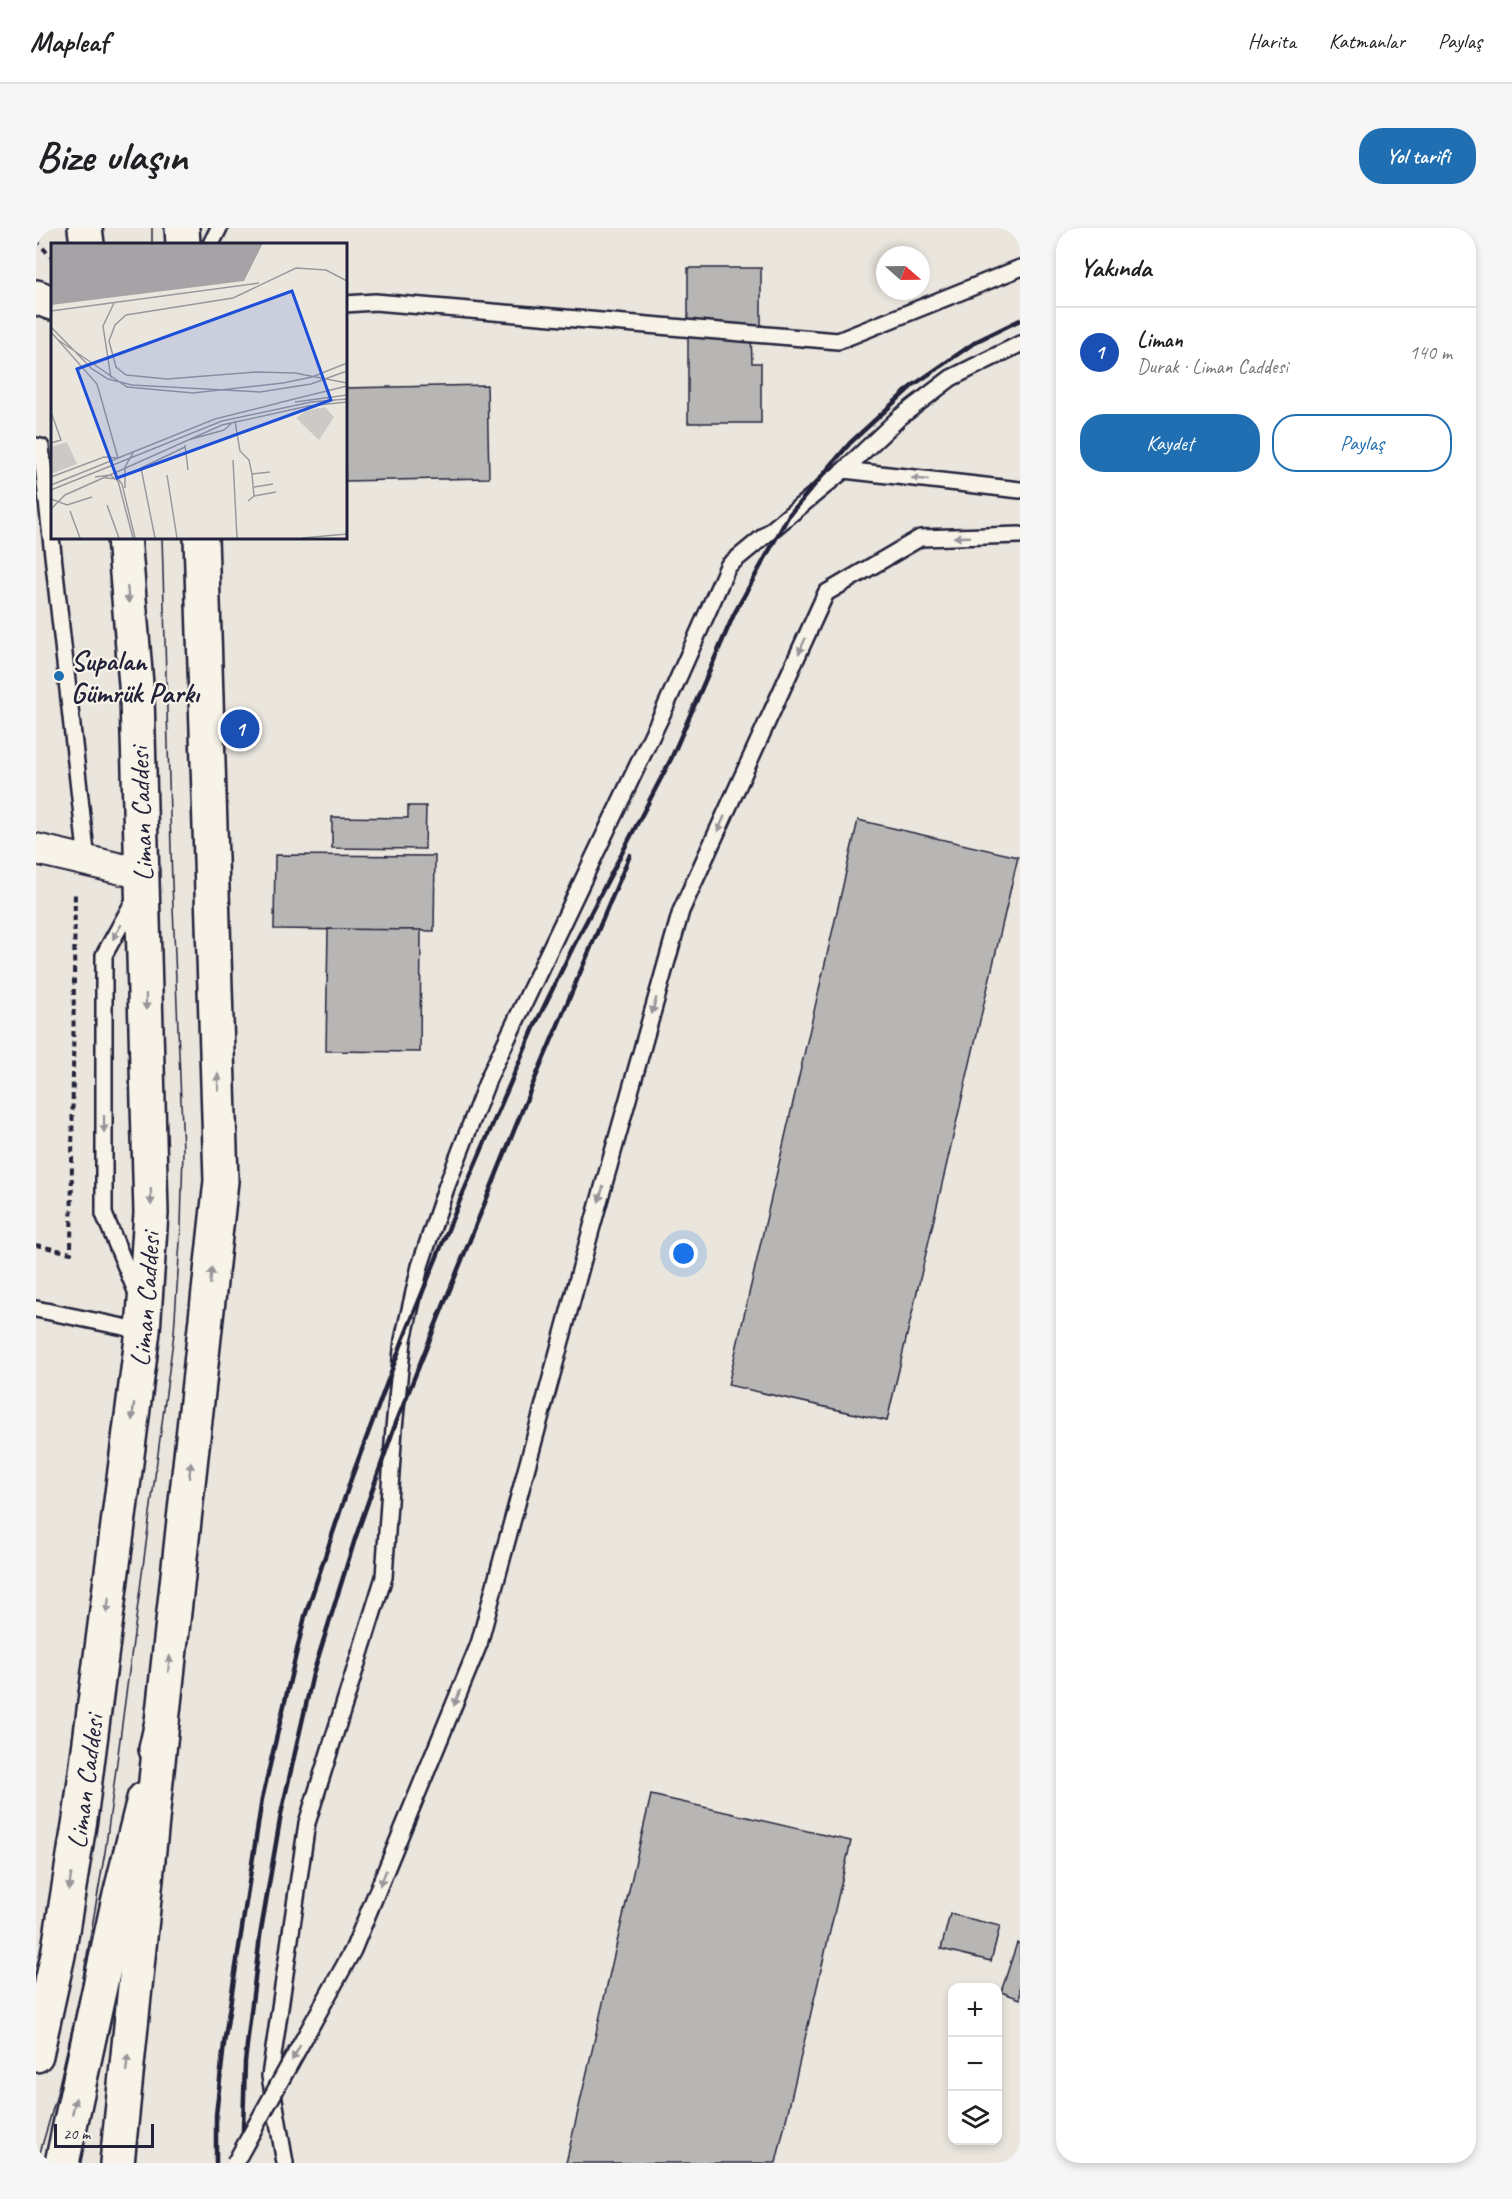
<!DOCTYPE html>
<html lang="tr">
<meta charset="utf-8">
<style>
:root{--surface:#fff;--page:#f6f6f6;--text:#202124;--muted:#757577;--line:#e0e0e0;--accent:#1f6fb2}
body{margin:0;font-family:Caveat,sans-serif;background:var(--page);color:var(--text)}
.controls{position:absolute;right:18px;bottom:18px;display:grid;overflow:hidden;border-radius:12px;box-shadow:0 3px 9px #0003}
.controls button{width:54px;height:54px;display:grid;place-items:center;padding:0;border:0;border-bottom:2px solid var(--line);background:var(--surface);color:var(--text);font:30px sans-serif}
.compass{position:absolute;left:840px;top:18px;width:54px;height:54px;border-radius:50%;background:var(--surface);box-shadow:0 3px 9px #0003;rotate:110deg}
.scale{position:absolute;left:18px;bottom:15px;width:100px;box-sizing:border-box;padding-left:6px;border:3px solid #22223b;border-top:0;font-size:16px;line-height:21px;white-space:nowrap;color:#22223b;-webkit-text-stroke:4px #f7f3e8;paint-order:stroke}
.you{position:absolute;left:648px;top:1026px;width:21px;height:21px;margin:-15px;border:4px solid #fff;border-radius:50%;background:#1a73e8;box-shadow:0 0 0 9px #1a73e833}
.badge{display:grid;place-items:center;width:39px;height:39px;border-radius:50%;background:var(--accent);color:#fff;font-size:20px;font-weight:700}
.pin{position:absolute;translate:-50% -50%;border:3px solid #fff;box-shadow:0 2px 6px #0006}
.list{margin:0;padding:0;list-style:none}
h2{display:flex;justify-content:space-between;align-items:center;height:78px;margin:0;padding:0 24px;font-size:26px}
h2 small{font-size:20px;font-weight:400;color:var(--muted)}
.list li{display:grid;grid-template-columns:39px 1fr auto;gap:18px;align-items:center;box-sizing:border-box;height:90px;padding:0 24px;border-top:2px solid var(--line)}
.list b{display:block;font-size:22px;white-space:nowrap}
.list p{margin:0;font-size:20px;white-space:nowrap;color:var(--muted)}
.list em{font-size:20px;font-style:normal;color:var(--muted)}
.actions{display:flex;gap:12px;padding:18px 24px}
.actions a{flex:1;padding:14px 0;border:2px solid var(--accent);border-radius:24px;text-align:center;font-size:21px;color:var(--accent)}
.actions .main{background:var(--accent);color:#fff}
.icon{flex:none;width:33px;height:33px;fill:none;stroke:currentColor;stroke-width:2;stroke-linecap:round;stroke-linejoin:round}
.map{position:relative;flex:none;width:984px;height:1935px;overflow:hidden;border-radius:24px}
header{display:flex;align-items:center;gap:36px;box-sizing:border-box;height:84px;padding:0 30px;background:var(--surface);border-bottom:2px solid var(--line)}
header strong{font-size:28px}
nav{display:flex;gap:33px;margin-inline-start:auto;font-size:21px}
.intro{display:flex;align-items:center;justify-content:space-between;box-sizing:border-box;height:144px;padding:0 36px}
h1{margin:0;font-size:42px}
.button{padding:15px 27px;border-radius:24px;background:var(--accent);color:#fff;font-size:21px;font-weight:700}
main{display:flex;gap:36px;padding:0 36px}
aside{flex:1;background:var(--surface);border-radius:24px;box-shadow:0 3px 9px #0003}
.map>svg:first-child{display:block}
.building{fill:#b8b6b5;stroke:#22223b;stroke-width:1.5}
.lines{fill:none;stroke-linecap:round;stroke-linejoin:round}
.service-casing{stroke:#22223b;stroke-width:20}
.minor-casing{stroke:#22223b;stroke-width:34}
.tertiary-casing{stroke:#22223b;stroke-width:38}
.primary-casing{stroke:#22223b;stroke-width:38}
.trunk-casing{stroke:#22223b;stroke-width:38}
.path{stroke:#22223b;stroke-width:4;stroke-dasharray:6 4.5;stroke-linecap:butt}
.service{stroke:#f7f3e8;stroke-width:15}
.minor{stroke:#f7f3e8;stroke-width:30}
.tertiary{stroke:#f7f3e8;stroke-width:33}
.primary{stroke:#f7f3e8;stroke-width:33}
.trunk{stroke:#f7f3e8;stroke-width:33}
.tram{stroke:#22223b;stroke-width:1.5}
.rail{stroke:#22223b;stroke-width:4.5}
.service-bridge-casing{stroke:#22223b;stroke-width:20;stroke-linecap:butt}
.service-bridge{stroke:#f7f3e8;stroke-width:15}
.oneway{fill:#97959a}
.poi-dot{fill:#1f6fb2;stroke:#f7f3e8;stroke-width:2}
.labels{text-anchor:middle;dominant-baseline:central;stroke-width:4.5;stroke-linejoin:round;paint-order:stroke}
.poi-label{font-size:28px;font-weight:bold;fill:#22223b;stroke:#f7f3e8;text-anchor:start}
.street-label{font-size:28px;fill:#22223b;stroke:#f7f3e8}
.inset-road{fill:none;stroke:#9a989d;stroke-width:1.5}
.view{fill:#1d4ed8;fill-opacity:0.15;stroke:#1d4ed8;stroke-width:3}
.inset-edge{fill:none;stroke:#22223b;stroke-width:3}
</style>
<header>
<strong>Mapleaf</strong>
<nav><a>Harita</a><a>Katmanlar</a><a>Paylaş</a></nav>
</header>
<div class="intro"><h1>Bize ulaşın</h1><a class="button">Yol tarifi</a></div>
<main>
<div class="map">
<svg width="984" height="1935" viewBox="0 0 984 1935">
<rect width="100%" height="100%" fill="#eae6de"/>
<filter id="ink" filterUnits="userSpaceOnUse"><feTurbulence type="fractalNoise" baseFrequency=".0167" numOctaves="2"/><feDisplacementMap in="SourceGraphic" scale="12" xChannelSelector="R" yChannelSelector="G"/><feConvolveMatrix kernelMatrix="1 2 1 2 8 2 1 2 1" color-interpolation-filters="sRGB"/></filter>
<g filter="url(#ink)">
<g class="building">
<polygon points="652,40 725,40 725,107 715,107 716,135 725,135 725,195 652,195"/>
<polygon points="451,157 453,250 309,253 309,160"/>
<polygon points="372,578 390,578 389,621 296,620 296,589 372,590"/>
<polygon points="822,592 982,629 851,1193 692,1157"/>
<polygon points="239,627 399,628 398,703 238,701"/>
<polygon points="292,701 385,702 384,824 290,823"/>
<polygon points="615,1567 815,1613 740,1935 530,1935"/>
<polygon points="914,1686 964,1698 955,1733 905,1721"/>
<polygon points="981,1715 984,1716 984,1771 965,1764"/>
</g>
<g class="lines">
<g class="service-casing">
<g id="service">
<polyline points="175,16 183,0"/>
<polyline points="309,76 339,74 802,113 984,40"/>
<polyline points="0,218 5,219 51,633"/>
<polyline points="808,242 984,262"/>
<polyline points="100,669 68,727 68,986 102,1068"/>
<polyline points="0,1081 107,1103"/>
<polyline points="443,1416 555,1002 645,683 790,365 884,310 984,307"/>
<polyline points="249,1935 234,1848 271,1595 348,1349 358,1200 367,1112 384,1038 410,960 453,849 628,482 692,338 808,242 864,189 915,150 984,116"/>
</g>
</g>
<g class="minor-casing">
<polyline id="minor" points="0,621 107,646"/>
</g>
<g class="tertiary-casing">
<polyline id="tertiary" points="0,69 16,75"/>
</g>
<g class="primary-casing">
<g id="primary">
<polyline points="49,0 51,16"/>
<polyline points="146,0 147,16"/>
<polyline points="120,1521 126,1494 185,953 165,309"/>
<path id="s1" d="M 0,1827 L 22,1727 L 44,1591 L 107,1103 L 115,985 L 101,469 L 88,309"/>
<polyline points="26,1935 82,1675 108,1571"/>
</g>
</g>
<g class="trunk-casing">
<polyline id="trunk" points="81,1935 126,1494"/>
</g>
<g class="path">
<polyline points="0,12 16,30 16,36"/>
<polyline points="0,1017 35,1025 39,662"/>
</g>
<use href="#service" class="service"/>
<use href="#minor" class="minor"/>
<use href="#tertiary" class="tertiary"/>
<use href="#primary" class="primary"/>
<use href="#trunk" class="trunk"/>
<g class="tram">
<polyline points="116,0 116,16"/>
<polyline points="1,1935 20,1870 45,1762 69,1624 138,1105 145,998 147,922 136,655 126,309"/>
</g>
<g class="rail">
<polyline points="180,1935 180,1887 188,1816 226,1571 269,1388 315,1251 367,1112 422,977 500,795 537,719 635,531 698,386 753,287 814,215 876,158 941,113 984,92"/>
<polyline points="206,1935 209,1834 224,1708 245,1586 277,1446 319,1311 358,1200 496,858 594,627"/>
</g>
<g class="service-bridge-casing">
<polyline id="service-bridge" points="199,1935 317,1722 443,1416"/>
</g>
<use href="#service-bridge" class="service-bridge"/>
</g>
<defs><path id="oneway-solid" d="M-6-.8H1V-3.2L6.5 0L1 3.2V.8H-6Z" transform="scale(1.5)"/></defs>
<g class="oneway">
<use href="#oneway-solid" transform="translate(884 251) rotate(-174)"/>
<use href="#oneway-solid" transform="translate(926 309) rotate(178)"/>
<use href="#oneway-solid" transform="translate(92 367) rotate(85)"/>
<use href="#oneway-solid" transform="translate(766 418) rotate(114)"/>
<use href="#oneway-solid" transform="translate(685 596) rotate(114)"/>
<use href="#oneway-solid" transform="translate(81 704) rotate(120)"/>
<use href="#oneway-solid" transform="translate(110 774) rotate(89)"/>
<use href="#oneway-solid" transform="translate(618 778) rotate(106)"/>
<use href="#oneway-solid" transform="translate(182 854) rotate(-92)"/>
<use href="#oneway-solid" transform="translate(68 896) rotate(90)"/>
<use href="#oneway-solid" transform="translate(565 966) rotate(106)"/>
<use href="#oneway-solid" transform="translate(115 969) rotate(89)"/>
<use href="#oneway-solid" transform="translate(175 1048) rotate(-84)"/>
<use href="#oneway-solid" transform="translate(97 1184) rotate(97)"/>
<use href="#oneway-solid" transform="translate(154 1242) rotate(-84)"/>
<use href="#oneway-solid" transform="translate(72 1377) rotate(97)"/>
<use href="#oneway-solid" transform="translate(133 1436) rotate(-84)"/>
<use href="#oneway-solid" transform="translate(421 1470) rotate(112)"/>
<use href="#oneway-solid" transform="translate(347 1650) rotate(112)"/>
<use href="#oneway-solid" transform="translate(34 1654) rotate(99)"/>
<use href="#oneway-solid" transform="translate(260 1825) rotate(119)"/>
<use href="#oneway-solid" transform="translate(91 1835) rotate(-84)"/>
<use href="#oneway-solid" transform="translate(38 1878) rotate(-78)"/>
</g>
</g>
<circle class="poi-dot" cx="23" cy="448" r="6"/>
<g class="labels">
<g class="poi-label">
<text x="35" y="432">Supalan<tspan x="35" dy="32">Gümrük Parkı</tspan></text>
</g>
<g class="street-label">
<text transform="translate(105 586) rotate(-92)">Liman Caddesi</text>
<text stroke="none"><textPath href="#s1" startOffset="764">Liman Caddesi</textPath></text>
<text stroke="none"><textPath href="#s1" startOffset="278">Liman Caddesi</textPath></text>
</g>
</g>
<g transform="translate(15 15)">
<rect width="296" height="296" fill="#eae6de"/>
<path d="M 274,164 L 283,174 L 268,197 L 245,175 L 255,168 ZM 16,199 L 26,221 L 0,231 L 0,204 Z" fill="#cdc9c6"/>
<path d="M 0,0 L 212,0 L 193,38 L 0,62 Z" fill="#a6a3a6"/>
<path class="inset-road" d="M 296,38 L 275,27 L 245,25 L 182,55 L 75,72 L 64,82 L 58,98 L 65,124 L 75,132 L 116,136 L 205,129 L 244,130 L 296,140M 0,68 L 208,40M 0,84 L 41,126 L 57,136 L 81,142 L 209,149 L 260,141 L 296,128M 0,89 L 46,141 L 67,215 L 53,214 L 0,234M 6,96 L 76,144 L 142,150 L 232,140 L 261,134 L 296,120M 60,135 L 52,83 L 63,60M 244,159 L 296,152M 227,160 L 296,143M 0,169 L 10,197 L 0,200M 184,178 L 189,208 L 198,217 L 201,231 L 203,253 L 197,258M 137,197 L 173,187 L 181,180M 134,202 L 137,227M 182,217 L 186,295M 201,231 L 219,229M 116,232 L 126,295M 44,234 L 59,232 L 67,238 L 82,295M 54,235 L 67,236 L 71,241 L 84,295M 0,242 L 164,176 L 228,160M 203,244 L 222,241M 74,245 L 74,224 L 83,208M 0,247 L 171,178 L 260,159 L 296,156M 203,253 L 225,249M 0,256 L 16,262 L 41,254M 56,262 L 68,295M 0,266 L 14,252 L 171,182 L 257,163 L 296,159M 19,268 L 29,295M 104,295 L 90,225 L 134,204M 251,295 L 296,291"/>
<path class="view" d="M 241,48 L 280,157 L 66,235 L 26,126 Z"/>
<rect width="296" height="296" class="inset-edge"/>
</g>
</svg>
<div class="controls">
<button>+</button>
<button>−</button>
<button><svg class="icon" aria-label="layers" viewBox="0 0 24 24"><path d="M12 4l9 5-9 5-9-5zM3 14l9 5 9-5"/></svg></button>
</div>
<svg class="compass" viewBox="-18 -18 36 36"><path d="M0-13l5 13h-10z" fill="#e53935"/><path d="M0 13l5-13h-10z" fill="#757577"/></svg>
<div class="scale">20 m</div>
<div class="you"></div>
<div class="pin badge" style="left:204px;top:501px;background:#1a4fb4">1</div>
</div>
<aside>
<h2>Yakında<small></small></h2>
<ul class="list">
<li><span class="badge" style="background:#1a4fb4">1</span><div><b>Liman</b><p>Durak · Liman Caddesi</p></div><em>140 m</em></li>
</ul>
<div class="actions"><a class="main">Kaydet</a><a>Paylaş</a></div>
</aside>
</main>
